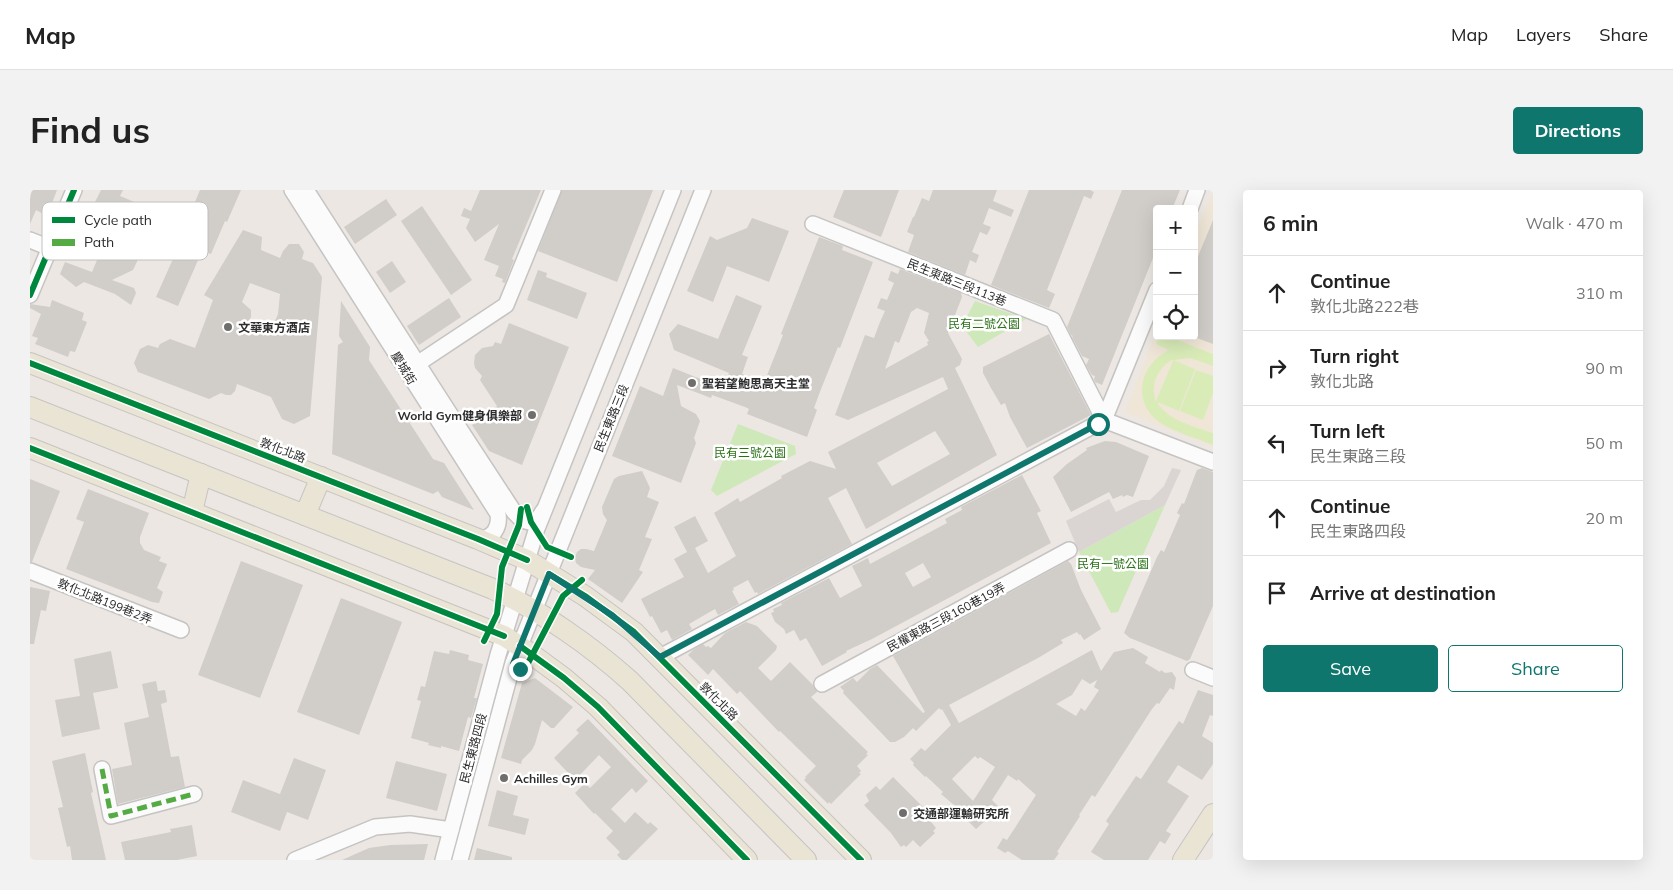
<!DOCTYPE html>
<meta charset="utf-8">
<style>
:root{--surface:#fff;--page:#f2f2f2;--text:#222;--muted:#767676;--line:#e0e0e0;--accent:#0f766e}
body{margin:0;font-family:Mulish,"Noto Sans TC",sans-serif;background:var(--page);color:var(--text)}
.controls{position:absolute;right:15px;top:15px;display:grid;overflow:hidden;border-radius:5px;box-shadow:0 5px 20px #0002}
.controls button{width:45px;height:45px;display:grid;place-items:center;padding:0;border:0;border-bottom:1px solid var(--line);background:var(--surface);color:var(--text);font:25px sans-serif}
.stop{position:absolute;width:15px;height:15px;margin:-11px;border:4px solid #0f766e;border-radius:50%;background:#fff}
.stop.end{background:#0f766e;border-color:#fff;box-shadow:0 1px 5px #0008}
.list{margin:0;padding:0;list-style:none}
h2{display:flex;justify-content:space-between;align-items:center;height:65px;margin:0;padding:0 20px;font-size:21px}
h2 small{font-size:16px;font-weight:400;color:var(--muted)}
.list li{display:grid;grid-template-columns:32px 1fr auto;gap:15px;align-items:center;box-sizing:border-box;height:75px;padding:0 20px;border-top:1px solid var(--line)}
.list b{display:block;font-size:19px;white-space:nowrap}
.list p{margin:0;font-size:16px;white-space:nowrap;color:var(--muted)}
.list em{font-size:16px;font-style:normal;color:var(--muted)}
.actions{display:flex;gap:10px;padding:15px 20px}
.actions a{flex:1;padding:11px 0;border:1px solid var(--accent);border-radius:5px;text-align:center;font-size:18px;color:var(--accent)}
.actions .main{background:var(--accent);color:#fff}
.icon{flex:none;width:28px;height:28px;fill:none;stroke:currentColor;stroke-width:2;stroke-linecap:round;stroke-linejoin:round}
.map{position:relative;flex:none;width:1183px;height:670px;overflow:hidden;border-radius:5px}
header{display:flex;align-items:center;gap:30px;box-sizing:border-box;height:70px;padding:0 25px;background:var(--surface);border-bottom:1px solid var(--line)}
header strong{font-size:24px}
nav{display:flex;gap:28px;margin-inline-start:auto;font-size:18px}
.intro{display:flex;align-items:center;justify-content:space-between;box-sizing:border-box;height:120px;padding:0 30px}
h1{margin:0;font-size:35px}
.button{padding:12px 22px;border-radius:5px;background:var(--accent);color:#fff;font-size:18px;font-weight:700}
main{display:flex;gap:30px;padding:0 30px}
aside{flex:1;background:var(--surface);border-radius:5px;box-shadow:0 5px 20px #0002}
.map>svg:first-child{display:block}
.education{fill:#efe6d7}
.green{fill:#cee8ba}
.pitch{fill:#d9ecb8;fill-rule:evenodd}
.plaza{fill:#dad5d2}
.building{fill:#d1cdc9;fill-rule:evenodd}
.lines{fill:none;stroke-linecap:round;stroke-linejoin:round}
.minor-casing{stroke:#c5c4c3;stroke-width:18}
.major-casing{stroke:#c6c4c3;stroke-width:22}
.minor{stroke:#fcfbfb;stroke-width:15}
.major{stroke:#e9e4d4;stroke-width:20}
.quiet{stroke:#54ab44;stroke-width:5;stroke-dasharray:10 5;stroke-linecap:butt}
.cycleway-casing{stroke:#fff;stroke-width:9}
.cycleway{stroke:#00873e;stroke-width:6}
.route{stroke:#0f766e;stroke-width:6}
.poi-dot{fill:#706e6c;stroke:#fff;stroke-width:2}
.labels{text-anchor:middle;dominant-baseline:central;stroke-width:5;stroke-linejoin:round;paint-order:stroke}
.street-label{font-size:12px;fill:#2d2d2d;stroke:#fff}
.park-label{font-size:12px;fill:#2a7116;stroke:#fff}
.poi-label{font-size:12px;font-weight:bold;fill:#2d2d2d;stroke:#fff;text-anchor:start}
.key{fill:#fff;stroke:#c0c0c0;stroke-width:1}
.key-label{font-size:14px;fill:#2d2d2d}
</style>
<header>
<strong>Map</strong>
<nav><a>Map</a><a>Layers</a><a>Share</a></nav>
</header>
<div class="intro"><h1>Find us</h1><a class="button">Directions</a></div>
<main>
<div class="map">
<svg width="1183" height="670" viewBox="0 0 1183 670">
<rect width="100%" height="100%" fill="#ece7e2"/>
<polygon class="education" points="1183,1 1183,257 1095,222 1127,141 1127,146 1164,146 1164,47"/>
<g class="green">
<polygon points="945,111 996,129 948,157 932,136"/>
<polygon points="708,234 765,256 766,264 687,306 681,300"/>
<polygon points="1135,315 1088,422 1081,423 1049,362"/>
</g>
<g class="pitch">
<path d="M 1129,146 L 1137,146 L 1183,164 L 1183,176 L 1160,168 L 1143,170 L 1165,179 L 1149,221 L 1127,212 C 1138,231 1164,236 1183,243 L 1183,255 C 1167,248 1143,242 1129,232 C 1101,211 1110,174 1139,160 L 1126,154 ZM 1142,170 L 1143,171 L 1126,211 C 1120,195 1127,179 1142,170 Z"/>
<polygon points="1166,180 1183,186 1183,203 1173,230 1150,221"/>
</g>
<polygon class="plaza" points="1142,278 1151,280 1135,315 1049,362 1036,331 1079,309 1086,322 1111,310 1120,310 1134,296"/>
<g class="building">
<polygon points="2,0 27,0 17,26 6,20 0,34 0,9"/>
<polygon points="71,0 93,0 90,6 126,21 117,42 103,38 113,59 103,80 82,90 104,98 106,103 101,115 85,104 54,92 46,97 30,84 35,72 62,82 85,28 64,21 66,18 63,16"/>
<polygon points="170,0 211,0 197,32 195,31 181,64 172,61 148,116 126,107 151,51 149,50"/>
<polygon points="450,0 511,0 482,69 484,70 475,93 472,92 473,89 465,86 469,76 454,70 469,34 445,52 436,38 440,29 431,26 434,18 441,21"/>
<polygon points="532,0 623,0 587,92 508,61"/>
<polygon points="814,0 869,0 851,47 803,27"/>
<polygon points="903,0 967,0 963,11 984,20 981,27 959,18 953,34 961,37 957,45 950,42 942,62 949,65 946,73 940,70 935,85 878,62 884,45 877,42 883,27 884,27 892,8 899,11"/>
<polygon points="999,0 1060,0 1064,2 1061,9 1054,6 1017,100 1025,104 1019,118 961,95"/>
<polygon points="1092,0 1150,0 1142,19 1127,19 1127,58 1072,195 1065,192 1064,189 1065,186 1062,185 1056,175 1059,169 1052,166 1042,147 1043,146 1041,145 1037,137"/>
<polygon points="356,9 367,25 325,54 314,37"/>
<polygon points="392,16 442,90 421,105 371,31"/>
<polygon points="722,28 759,41 739,92 697,76 683,112 657,101 680,46 687,50 717,38"/>
<polygon points="1183,30 1183,154 1167,148 1167,119 1164,125 1164,76"/>
<path d="M 213,40 L 232,47 L 231,60 L 250,68 L 253,61 L 259,54 L 269,54 L 274,62 L 272,69 L 283,73 L 292,87 L 280,226 L 264,234 L 252,229 L 241,207 L 207,194 L 205,201 L 201,205 L 196,205 L 191,203 L 179,209 L 108,182 L 104,173 L 110,159 L 118,155 L 128,158 L 130,154 L 140,149 L 165,158 L 183,110 L 174,105 ZM 220,93 L 250,104 L 248,124 L 240,143 L 217,134 L 221,127 L 221,120 L 212,112 Z"/>
<polygon points="789,47 813,56 812,60 843,72 810,158 808,157 791,199 784,218 787,220 777,247 717,224 719,219 715,217 682,205 681,208 647,195 651,216 666,224 670,231 664,248 666,253 651,293 582,266 610,196 633,206 643,178 693,198 699,183 644,160 639,144 648,134 688,149 706,105 732,116 712,165 718,167 712,184 734,193 753,145 751,144"/>
<polygon points="362,71 376,92 360,103 346,82"/>
<path d="M 870,79 L 931,103 L 932,107 L 918,143 L 932,169 L 930,175 L 925,178 L 967,265 L 836,339 L 816,298 L 798,308 L 822,354 L 728,404 L 727,402 L 725,403 L 718,390 L 703,398 L 704,400 L 702,401 L 709,414 L 688,425 L 685,419 L 659,434 L 662,439 L 642,450 L 637,440 L 631,443 L 622,426 L 620,427 L 611,409 L 654,387 L 644,369 L 657,362 L 644,337 L 665,326 L 678,351 L 665,358 L 678,383 L 706,366 L 684,323 L 708,308 L 710,312 L 752,288 L 751,286 L 780,271 L 806,279 L 798,262 L 918,199 L 913,187 L 818,230 L 805,225 L 835,145 L 844,148 L 850,132 L 855,121 L 847,118 L 851,108 L 857,110 L 864,93 L 858,90 L 861,81 L 868,84 ZM 887,118 L 899,123 L 894,143 L 899,151 L 897,152 L 898,155 L 855,179 L 865,151 L 869,153 L 881,122 ZM 905,241 L 920,264 L 862,296 L 847,273 Z"/>
<polygon points="508,80 517,83 516,87 557,103 547,129 497,110"/>
<polygon points="419,108 431,127 389,155 377,136"/>
<polygon points="22,110 54,123 52,130 57,132 45,162 40,161 38,167 5,154 8,148 2,146 11,124 0,118 0,114 20,117"/>
<polygon points="311,111 340,157 339,170 403,269 414,273 444,320 412,307 408,301 403,304 302,264 308,155 313,152 309,146"/>
<polygon points="479,133 539,157 492,275 459,261 442,235 456,227 454,224 467,216 450,190 452,186 445,178 444,173 445,165 452,158 463,156 465,152 471,154"/>
<polygon points="1019,144 1061,225 997,258 980,227 975,213 971,215 961,198 953,183 953,177"/>
<polygon points="1075,251 1086,252 1119,266 1103,307 1097,305 1093,307 1092,305 1083,309 1079,302 1041,322 1023,287 1037,274 1057,260 1056,258"/>
<polygon points="1172,278 1183,282 1183,416 1160,469 1157,471 1100,448 1094,443 1127,367 1131,360 1134,362 1150,325 1147,323 1152,313 1154,314 1165,285 1167,280"/>
<polygon points="612,281 620,298 617,307 629,312 615,347 622,349 609,380 613,382 592,413 558,389 565,380 551,377 546,373 545,367 547,362 551,359 556,359 564,361 577,330 573,324 572,317 584,289 589,286"/>
<path d="M 992,285 L 1011,321 L 1007,323 L 1021,353 L 842,449 L 816,461 L 817,462 L 792,476 L 776,448 L 770,451 L 764,440 L 756,444 L 754,439 L 745,432 L 741,423 L 744,422 L 743,419 L 752,415 L 751,413 L 799,388 L 810,408 L 832,396 L 822,376 L 838,368 L 840,374 L 917,333 L 915,329 L 932,320 L 931,317 ZM 893,373 L 901,387 L 883,397 L 875,383 Z"/>
<polygon points="0,289 30,301 2,372 0,372"/>
<polygon points="58,299 119,323 110,347 110,353 114,360 131,367 129,371 137,374 127,398 133,402 129,413 122,412 36,379 54,332 46,329"/>
<polygon points="211,371 273,395 230,508 168,485"/>
<path d="M 1038,371 L 1041,374 L 1051,400 L 1071,439 L 1054,450 L 1050,444 L 1049,445 L 1047,442 L 1031,450 L 1033,453 L 1008,468 L 919,515 L 929,533 L 1062,460 L 1071,481 L 1084,462 L 1103,458 L 1118,467 L 1115,473 L 1130,482 L 1131,480 L 1135,483 L 1142,482 L 1146,488 L 1144,500 L 1140,498 L 1129,514 L 1127,513 L 1122,519 L 1065,607 L 1062,605 L 1049,625 L 1050,626 L 1027,662 L 1029,663 L 1024,670 L 992,670 L 978,661 L 975,663 L 967,658 L 973,648 L 977,650 L 1006,605 L 988,589 L 987,591 L 978,585 L 962,610 L 968,616 L 964,621 L 965,622 L 946,639 L 935,628 L 937,626 L 911,604 L 913,602 L 896,586 L 895,587 L 883,575 L 884,573 L 880,569 L 891,558 L 895,561 L 921,535 L 912,519 L 911,520 L 909,518 L 886,541 L 883,538 L 874,547 L 865,552 L 860,552 L 813,503 L 814,501 L 810,497 L 823,488 L 827,492 L 840,479 L 847,475 L 893,523 L 895,522 L 863,466 ZM 1052,489 L 1060,494 L 1067,490 L 1064,497 L 1069,500 L 1055,521 L 1051,518 L 1046,526 L 1026,514 L 1042,505 ZM 945,566 L 948,569 L 950,567 L 965,577 L 943,611 L 922,589 Z"/>
<polygon points="0,397 20,401 16,421 11,420 4,454 0,454"/>
<polygon points="311,408 372,432 329,545 267,522"/>
<polygon points="716,432 727,436 747,456 746,460 728,478 741,491 760,472 783,495 787,502 781,507 838,562 836,564 838,565 827,576 831,581 829,583 831,584 801,614 799,612 798,614 774,590 776,588 775,587 786,576 750,541 749,542 710,501 707,504 683,479 678,485 658,465 663,460 673,454 676,457 678,456 681,458 695,443"/>
<polygon points="420,460 439,465 438,470 453,474 444,508 447,508 441,528 438,527 429,561 411,556 411,558 398,555 399,553 381,548 391,511 387,510 391,496 395,497 404,461 419,464"/>
<polygon points="81,461 88,498 63,503 70,539 32,547 25,510 50,506 44,469"/>
<polygon points="505,488 543,517 524,538 521,538 512,530 505,554 502,560 492,570 491,574 471,568 492,493"/>
<polygon points="126,491 128,501 135,500 137,512 131,514 141,567 149,566 155,597 88,614 82,579 102,575 94,533 119,527 112,494"/>
<polygon points="1168,500 1183,505 1183,526 1180,525 1172,546 1183,553 1183,574 1172,590 1148,575 1137,592 1159,606 1136,641 1141,644 1135,654 1130,651 1118,670 1074,670 1061,662 1079,634 1076,631 1106,586 1111,589 1149,531 1153,534"/>
<polygon points="558,529 618,591 606,603 602,598 581,619 595,633 605,622 618,634 620,632 628,639 597,670 592,670 587,665 590,662 576,648 583,641 565,623 564,624 545,603 555,593 560,598 581,577 569,565 545,590 524,568 549,543 546,540"/>
<polygon points="55,563 63,602 61,603 76,670 42,670 40,656 37,657 28,618 33,617 22,571"/>
<polygon points="264,568 296,580 278,630 257,622 250,641 201,622 213,590 250,604"/>
<polygon points="366,571 417,584 407,621 356,608"/>
<polygon points="863,587 900,624 897,627 906,638 903,641 905,643 890,657 883,650 876,657 874,655 871,657 861,643 834,615 839,611 836,605 846,596 850,600"/>
<polygon points="467,600 488,606 483,625 499,629 495,645 458,636"/>
<polygon points="162,635 167,666 147,670 95,670 91,652 141,642 140,639"/>
<polygon points="398,654 394,670 312,670 339,658 360,655"/>
<polygon points="447,658 482,667 482,670 444,670"/>
</g>
<g class="lines">
<g class="minor-casing">
<g id="minor">
<path d="M 262,0 L 468,324 C 470,338 463,349 448,349"/>
<path d="M 276,0 L 418,221 L 484,322 C 494,334 505,337 513,321"/>
<polyline points="1160,19 1167,0"/>
<polyline points="783,34 1023,130 1074,230"/>
<polyline points="0,50 20,58"/>
<polyline points="0,105 44,0"/>
<polyline points="381,178 476,115 523,0"/>
<polyline points="1074,230 1127,100"/>
<polyline points="1074,230 1183,272"/>
<polyline points="0,381 151,440"/>
<polyline points="630,467 1074,230"/>
<polyline points="1163,480 1183,488"/>
<polyline points="792,494 1039,360"/>
<polyline points="72,579 81,626 164,604"/>
<polyline points="265,670 345,637 380,634 421,640"/>
<polyline points="413,670 468,465 506,341 643,0"/>
<polyline points="430,670 483,473 673,0"/>
</g>
</g>
<g class="major-casing">
<g id="major">
<polyline points="0,173 448,349 497,370 555,406 604,442 831,670"/>
<path d="M 0,217 L 463,399 C 510,420 561,456 600,491 L 776,670"/>
<polyline points="0,258 474,446 500,463 534,488 568,517 717,670"/>
<polyline points="162,322 171,284"/>
<polyline points="275,325 291,287"/>
<polyline points="1153,670 1183,624"/>
</g>
</g>
<use href="#minor" class="minor"/>
<use href="#major" class="major"/>
<polyline class="quiet" points="72,579 81,626 164,604"/>
<g class="cycleway-casing">
<g id="cycleway">
<polyline points="0,105 44,0"/>
<polyline points="0,173 448,349 497,370"/>
<polyline points="0,258 474,446"/>
<polyline points="497,317 501,332 517,357 541,367"/>
<polyline points="519,384 555,406 604,442 831,670"/>
<polyline points="454,451 467,424 472,377 489,335 491,319"/>
<polyline points="490,456 534,488 568,517 717,670"/>
<polyline points="497,475 533,406 552,390"/>
</g>
</g>
<use href="#cycleway" class="cycleway"/>
</g>
<g class="lines">
<polyline class="route" points="490,479 483,474 519,384 582,425 630,467 1068,234"/>
</g>
<g class="poi-dot">
<circle cx="198" cy="137" r="5"/>
<circle cx="662" cy="193" r="5"/>
<circle cx="502" cy="225" r="5"/>
<circle cx="474" cy="588" r="5"/>
<circle cx="873" cy="623" r="5"/>
</g>
<g class="labels">
<g class="street-label">
<text transform="translate(927 92) rotate(22)">民生東路三段113巷</text>
<text transform="translate(374 178) rotate(58)">慶城街</text>
<text transform="translate(581 228) rotate(-68)">民生東路三段</text>
<text transform="translate(253 260) rotate(21)">敦化北路</text>
<text transform="translate(75 411) rotate(22)">敦化北路199巷2弄</text>
<text transform="translate(916 427) rotate(-28)">民權東路三段160巷19弄</text>
<text transform="translate(689 511) rotate(45)">敦化北路</text>
<text transform="translate(443 558) rotate(-75)">民生東路四段</text>
</g>
<g class="park-label">
<text x="954" y="133">民有二號公園</text>
<text x="720" y="262">民有三號公園</text>
<text x="1083" y="373">民有一號公園</text>
</g>
<g class="poi-label">
<text x="208" y="137">文華東方酒店</text>
<text x="672" y="193">聖若望鮑思高天主堂</text>
<text x="492" y="225" text-anchor="end">World Gym健身俱樂部</text>
<text x="484" y="588">Achilles Gym</text>
<text x="883" y="623">交通部運輸研究所</text>
</g>
</g>
<rect x="12" y="12" width="166" height="58" rx="8" class="key"/>
<rect x="22" y="27" width="23" height="6" fill="#00873e"/>
<rect x="22" y="49" width="23" height="7" fill="#54ab44"/>
<g class="key-label">
<text x="54" y="35">Cycle path</text>
<text x="54" y="57">Path</text>
</g>
</svg>
<div class="controls">
<button>+</button>
<button>−</button>
<button><svg class="icon" aria-label="locate" viewBox="0 0 24 24"><circle cx="12" cy="12" r="6"/><path d="M12 2v4M12 18v4M2 12h4M18 12h4"/></svg></button>
</div>
<div class="stop" style="left:1068px;top:234px"></div>
<div class="stop end" style="left:490px;top:479px"></div>
</div>
<aside>
<h2>6 min<small>Walk · 470 m</small></h2>
<ul class="list">
<li><svg class="icon" aria-label="ahead" viewBox="0 0 24 24"><path d="M12 20V5M6 11l6-6 6 6"/></svg><div><b>Continue</b><p>敦化北路222巷</p></div><em>310 m</em></li>
<li><svg class="icon" aria-label="right" viewBox="0 0 24 24"><path d="M7 20v-9h11M14 6l5 5-5 5"/></svg><div><b>Turn right</b><p>敦化北路</p></div><em>90 m</em></li>
<li><svg class="icon" aria-label="left" viewBox="0 0 24 24"><path d="M17 20v-9H6M10 6l-5 5 5 5"/></svg><div><b>Turn left</b><p>民生東路三段</p></div><em>50 m</em></li>
<li><svg class="icon" aria-label="ahead" viewBox="0 0 24 24"><path d="M12 20V5M6 11l6-6 6 6"/></svg><div><b>Continue</b><p>民生東路四段</p></div><em>20 m</em></li>
<li><svg class="icon" aria-label="arrive" viewBox="0 0 24 24"><path d="M6 21V4h12l-3 4 3 4H6"/></svg><div><b>Arrive at destination</b></div></li>
</ul>
<div class="actions"><a class="main">Save</a><a>Share</a></div>
</aside>
</main>
